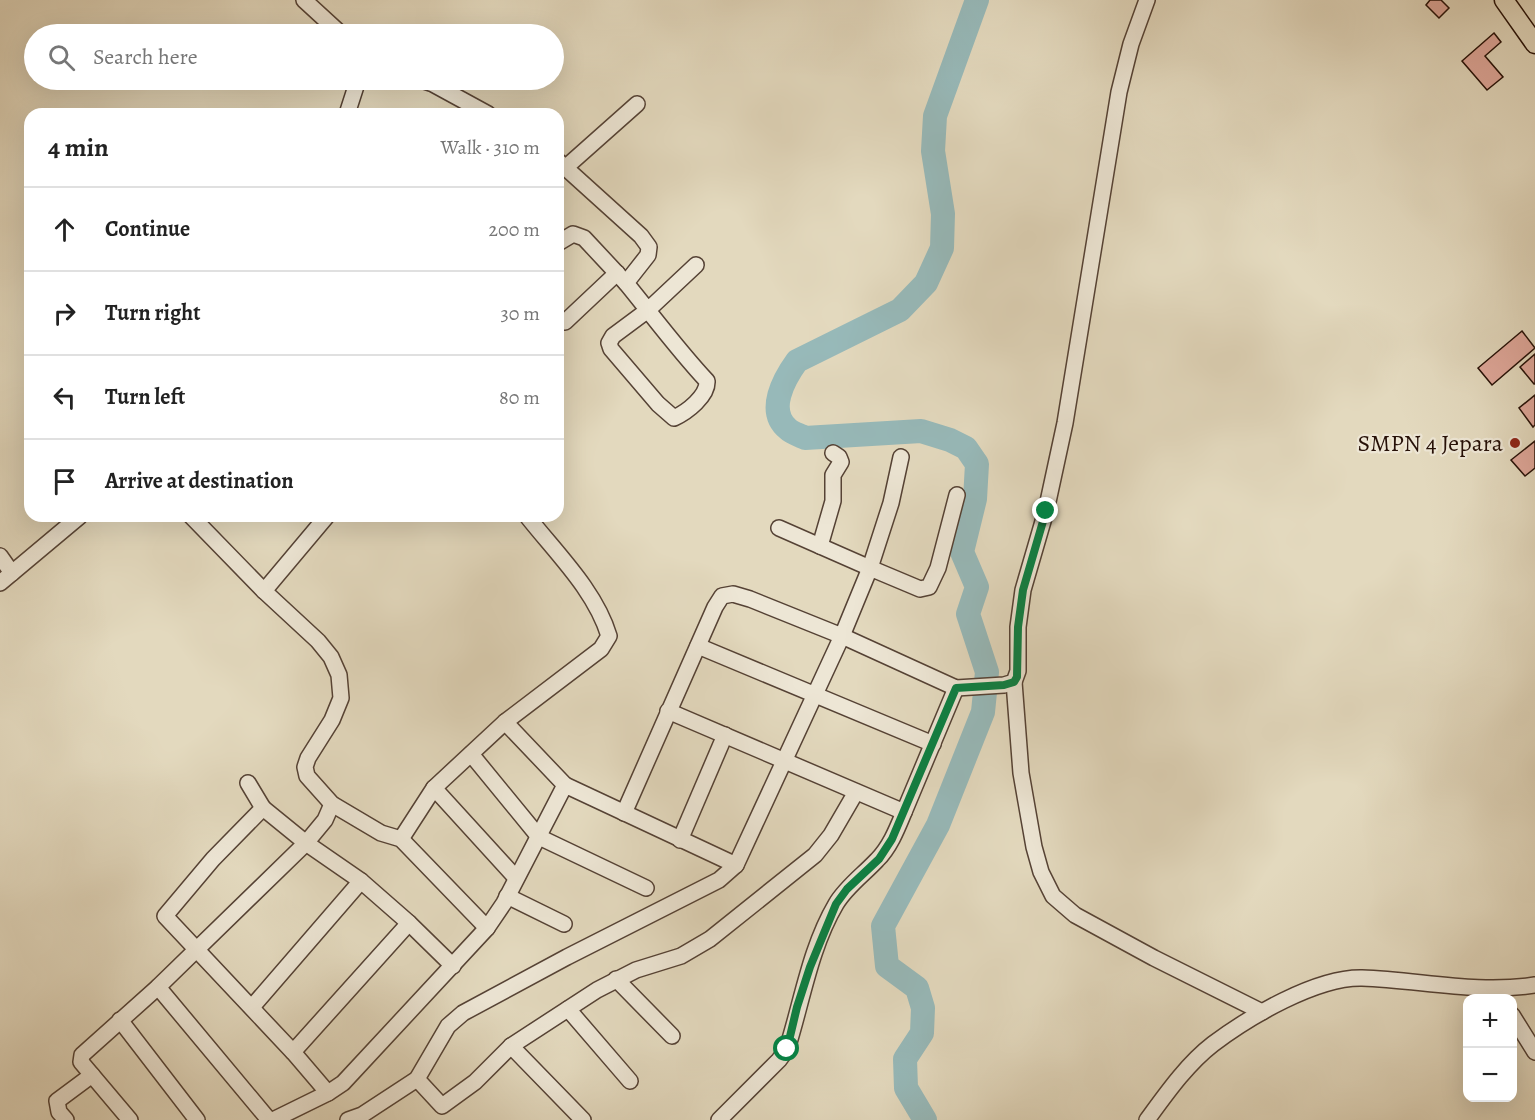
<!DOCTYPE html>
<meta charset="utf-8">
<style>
:root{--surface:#fff;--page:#f6f6f6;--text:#222;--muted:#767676;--line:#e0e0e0}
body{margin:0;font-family:Alegreya,serif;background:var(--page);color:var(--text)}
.controls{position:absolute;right:18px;bottom:18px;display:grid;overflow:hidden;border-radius:12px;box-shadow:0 6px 24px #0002}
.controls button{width:54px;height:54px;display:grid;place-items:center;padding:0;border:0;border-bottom:2px solid var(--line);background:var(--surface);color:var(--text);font:30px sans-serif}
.stop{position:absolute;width:18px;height:18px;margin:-14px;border:4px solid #0b8043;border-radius:50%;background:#fff}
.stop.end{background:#0b8043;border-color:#fff;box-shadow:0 2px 6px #0008}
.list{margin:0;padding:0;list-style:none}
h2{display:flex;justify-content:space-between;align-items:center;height:78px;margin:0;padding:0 24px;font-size:26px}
h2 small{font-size:20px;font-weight:400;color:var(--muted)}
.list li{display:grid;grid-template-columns:39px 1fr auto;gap:18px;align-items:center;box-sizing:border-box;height:84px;padding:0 24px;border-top:2px solid var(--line)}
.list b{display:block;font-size:22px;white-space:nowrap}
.list em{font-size:20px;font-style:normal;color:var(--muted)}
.icon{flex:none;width:33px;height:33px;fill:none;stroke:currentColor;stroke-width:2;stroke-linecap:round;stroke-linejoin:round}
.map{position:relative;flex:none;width:1535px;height:1120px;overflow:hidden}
.search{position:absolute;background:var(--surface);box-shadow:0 6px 24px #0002;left:24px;top:24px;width:540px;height:66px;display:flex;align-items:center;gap:15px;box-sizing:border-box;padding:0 21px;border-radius:33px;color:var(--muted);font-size:22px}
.panel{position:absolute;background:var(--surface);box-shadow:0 6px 24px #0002;left:24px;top:108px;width:540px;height:414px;border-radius:18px}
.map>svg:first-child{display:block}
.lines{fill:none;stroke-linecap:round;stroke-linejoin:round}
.river{stroke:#97b9b9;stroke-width:24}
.building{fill:#dfa79a;stroke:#261007;stroke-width:1.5}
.minor-casing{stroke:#554235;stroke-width:18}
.major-casing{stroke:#261007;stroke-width:21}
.minor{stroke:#ede6d5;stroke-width:15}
.major{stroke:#e3d9be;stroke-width:18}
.route{stroke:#0b8043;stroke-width:8}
.poi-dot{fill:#8f2418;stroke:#ede6d5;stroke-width:2}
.labels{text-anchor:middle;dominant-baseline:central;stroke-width:4.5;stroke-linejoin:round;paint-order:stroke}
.poi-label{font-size:24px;fill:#261007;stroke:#ede6d5;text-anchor:end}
</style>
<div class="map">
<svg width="1535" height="1120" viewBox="0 0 1535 1120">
<rect width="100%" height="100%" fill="#e3d9be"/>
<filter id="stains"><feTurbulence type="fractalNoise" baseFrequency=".00333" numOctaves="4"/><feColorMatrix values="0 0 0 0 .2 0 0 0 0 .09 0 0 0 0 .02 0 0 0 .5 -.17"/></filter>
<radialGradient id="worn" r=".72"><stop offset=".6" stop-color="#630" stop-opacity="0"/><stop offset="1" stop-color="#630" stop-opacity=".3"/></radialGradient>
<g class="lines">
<path class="river" d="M 925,1120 L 906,1088 L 905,1059 L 922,1033 L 923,1008 L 917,988 L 887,966 L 883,926 L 938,825 L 983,712 L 987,672 L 968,614 L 977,587 L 962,552 L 975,499 L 977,464 L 966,448 L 950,440 L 921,431 L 805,438 C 800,435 792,433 788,429 C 766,411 784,379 797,361 L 900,310 L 926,283 L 942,248 L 943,214 L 933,151 L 935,116 L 977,0"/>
</g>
<g class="building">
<polygon points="1430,0 1441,0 1449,8 1439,18 1426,5"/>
<polygon points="1494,33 1501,42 1485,56 1503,77 1487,90 1462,61"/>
<polygon points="1522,331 1535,348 1492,385 1478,368"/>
<polygon points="1535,354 1535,384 1534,384 1520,367"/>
<polygon points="1535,395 1535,425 1533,427 1519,408"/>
<polygon points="1535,441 1535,468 1525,476 1511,460"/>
</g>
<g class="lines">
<g class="minor-casing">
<g id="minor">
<polyline points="304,0 341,34"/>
<polyline points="421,80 433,84 488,114"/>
<polyline points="347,114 358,80"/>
<path d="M 558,161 L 641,236 L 649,247 L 648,255 L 626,283 C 653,316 678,350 707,381 C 708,396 687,412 674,418 L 658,404 L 611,349 L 609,343 L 613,336 L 648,310 L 696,265"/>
<polyline points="565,168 637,104"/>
<polyline points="558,243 573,234 584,238 626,283"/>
<polyline points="558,321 565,322 617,273"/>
<polyline points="191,516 264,591 318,641 331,657 339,675 341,698 332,720 308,758 305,767 307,776 332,804 381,833 401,839 487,928"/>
<polyline points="779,528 870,568 891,503 901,457"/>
<polyline points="820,546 833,501 833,475 841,462 839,457 833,453"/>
<polyline points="0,556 12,573"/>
<polyline points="0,583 80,516"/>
<polyline points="264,591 327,516"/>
<polyline points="698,646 933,744"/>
<polyline points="1014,682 1021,773 1034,847 1041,872 1053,896 1075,915 1154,958 1262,1012"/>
<polyline points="668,711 904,812 956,688"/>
<polyline points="505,722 565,785"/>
<polyline points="471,754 539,837 646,888"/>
<polyline points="248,783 263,808 213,859 165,916 293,1052 328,1093"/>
<polyline points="434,788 516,878"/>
<polyline points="263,808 306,843 361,881 409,923 453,966"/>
<polyline points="624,813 715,607 722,596 733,594 750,599 842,636 956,688 1004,685 1014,682 1018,671 1018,627 1023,590 1046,511 1065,423 1119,92 1131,44 1147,0"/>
<path d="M 401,839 L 434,788 L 505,722 L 601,649 L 609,636 C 595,590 556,553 527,516"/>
<polyline points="680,840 725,735"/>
<polyline points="507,896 564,924"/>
<polyline points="616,979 672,1036"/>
<polyline points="158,987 269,1120"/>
<polyline points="252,1007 361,881"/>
<polyline points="568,1009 630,1081"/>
<polyline points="1512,1015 1535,1052"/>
<polyline points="120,1020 197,1120"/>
<polyline points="511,1046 583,1120"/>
<polyline points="293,1052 409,923"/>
<polyline points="417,1079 442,1106 475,1082 511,1046 597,990 636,970 681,956 710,939 815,855 831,835 856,792"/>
<polyline points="66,1120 59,1112 57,1101 92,1075"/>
<polyline points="130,1120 81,1062 82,1055 158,987 306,843 325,820 332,804"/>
<polyline points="273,1120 328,1093 343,1083 487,928 504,903 565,785 736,865 842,636 870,568 920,589 929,587 938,568 957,495"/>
<polyline points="348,1120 362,1115 417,1079 448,1026 463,1013 567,957 719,880 736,865"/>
<path d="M 719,1120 L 779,1060 L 787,1049 C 802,1002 810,948 836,904 C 846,887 863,875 877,860 C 890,847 897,829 904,812"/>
<path d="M 1147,1120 C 1166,1094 1187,1064 1213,1044 C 1249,1017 1316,977 1362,978 C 1420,980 1477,994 1535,985"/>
</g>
</g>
<g class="major-casing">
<polyline id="major" points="1504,0 1535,44"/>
</g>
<use href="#minor" class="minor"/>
<use href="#major" class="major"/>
</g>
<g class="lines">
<polyline class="route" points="787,1049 797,1007 810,967 836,904 847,889 879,859 892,839 956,688 1004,685 1014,682 1017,677 1018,627 1023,590 1046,511"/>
</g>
<circle class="poi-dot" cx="1515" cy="443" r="6"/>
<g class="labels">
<g class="poi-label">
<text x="1503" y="443">SMPN 4 Jepara</text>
</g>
</g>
<rect width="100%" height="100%" filter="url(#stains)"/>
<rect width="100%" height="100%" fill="url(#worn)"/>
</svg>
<div class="controls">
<button>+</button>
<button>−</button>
</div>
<div class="stop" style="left:787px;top:1049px"></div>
<div class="stop end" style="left:1046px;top:511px"></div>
<div class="search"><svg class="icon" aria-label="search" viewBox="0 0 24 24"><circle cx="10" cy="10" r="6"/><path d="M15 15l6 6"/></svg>Search here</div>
<section class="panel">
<h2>4 min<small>Walk · 310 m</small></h2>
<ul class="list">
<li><svg class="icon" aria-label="ahead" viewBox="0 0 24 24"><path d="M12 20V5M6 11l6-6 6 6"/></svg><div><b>Continue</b></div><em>200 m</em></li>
<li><svg class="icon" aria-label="right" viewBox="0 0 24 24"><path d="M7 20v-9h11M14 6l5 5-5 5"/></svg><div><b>Turn right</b></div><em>30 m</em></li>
<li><svg class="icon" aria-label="left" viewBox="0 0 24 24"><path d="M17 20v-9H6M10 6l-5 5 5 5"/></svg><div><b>Turn left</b></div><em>80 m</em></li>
<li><svg class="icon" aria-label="arrive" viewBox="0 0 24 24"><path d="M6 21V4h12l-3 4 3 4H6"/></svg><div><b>Arrive at destination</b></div></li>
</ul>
</section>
</div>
